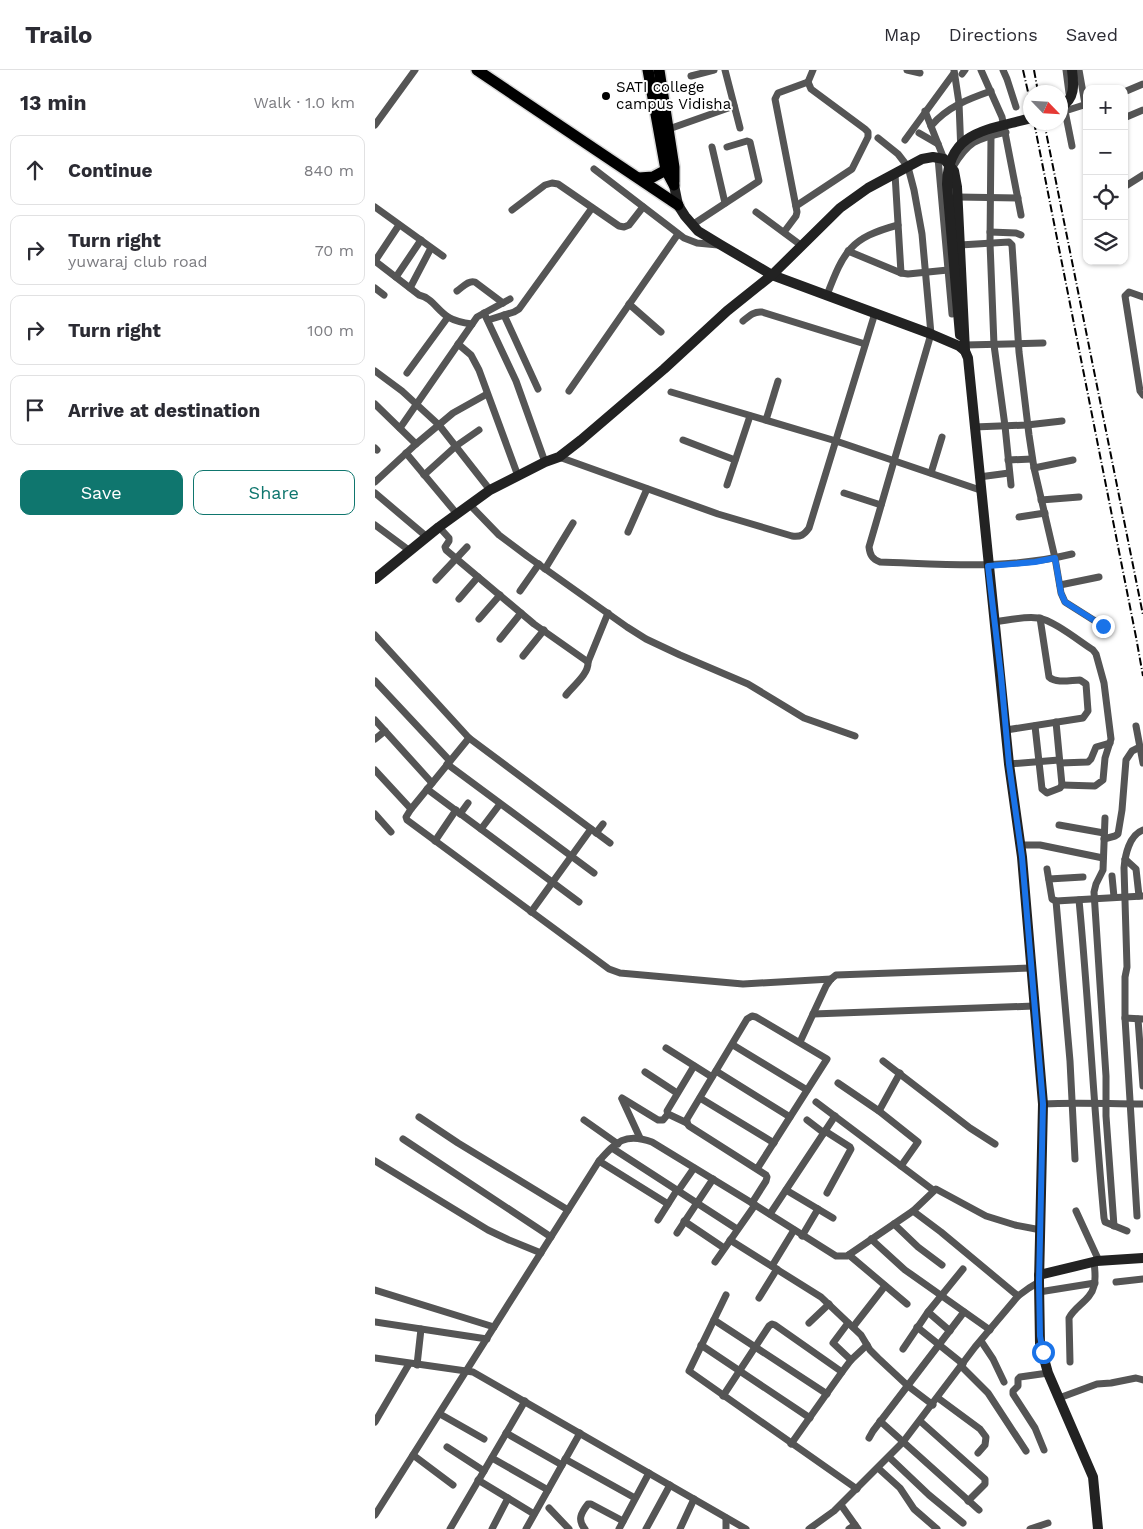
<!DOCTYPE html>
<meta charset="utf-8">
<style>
:root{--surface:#fff;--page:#f7f7f7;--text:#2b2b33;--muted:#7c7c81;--line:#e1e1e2;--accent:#0f766e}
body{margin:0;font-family:"Work Sans",sans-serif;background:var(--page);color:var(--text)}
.controls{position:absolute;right:15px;top:15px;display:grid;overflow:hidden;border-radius:10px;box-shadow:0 1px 4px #0004}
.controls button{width:45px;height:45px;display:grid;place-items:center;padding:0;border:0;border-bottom:1px solid var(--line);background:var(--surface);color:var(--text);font:25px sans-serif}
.compass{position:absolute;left:648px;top:15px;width:45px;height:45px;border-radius:50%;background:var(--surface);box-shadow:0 1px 4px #0004;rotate:115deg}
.stop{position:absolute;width:15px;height:15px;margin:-11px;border:4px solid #1a73e8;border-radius:50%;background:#fff}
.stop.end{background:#1a73e8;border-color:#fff;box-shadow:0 1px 5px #0008}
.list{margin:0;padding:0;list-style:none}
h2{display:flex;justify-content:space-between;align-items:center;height:65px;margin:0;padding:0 20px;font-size:21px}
h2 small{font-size:16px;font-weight:400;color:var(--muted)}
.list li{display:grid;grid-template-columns:32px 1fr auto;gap:15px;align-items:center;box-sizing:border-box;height:70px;margin:0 10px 10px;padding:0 10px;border:1px solid var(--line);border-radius:10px}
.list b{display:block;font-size:19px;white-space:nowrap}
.list p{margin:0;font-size:16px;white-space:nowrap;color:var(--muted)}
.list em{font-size:16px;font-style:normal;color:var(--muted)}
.actions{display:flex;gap:10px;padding:15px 20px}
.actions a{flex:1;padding:11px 0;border:1px solid var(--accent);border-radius:10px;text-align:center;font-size:18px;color:var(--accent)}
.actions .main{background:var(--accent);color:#fff}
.icon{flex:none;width:28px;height:28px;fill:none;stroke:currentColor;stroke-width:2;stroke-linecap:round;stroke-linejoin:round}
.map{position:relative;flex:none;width:768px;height:1459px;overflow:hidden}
header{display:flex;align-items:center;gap:30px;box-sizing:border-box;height:70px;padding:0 25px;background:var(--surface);border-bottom:1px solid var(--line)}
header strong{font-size:24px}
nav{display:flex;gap:28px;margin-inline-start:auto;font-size:18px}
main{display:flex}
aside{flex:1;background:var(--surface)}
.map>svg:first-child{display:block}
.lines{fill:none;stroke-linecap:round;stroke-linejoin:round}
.primary-casing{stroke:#dbdbdb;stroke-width:14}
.street{stroke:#555;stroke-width:7}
.secondary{stroke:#222;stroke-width:10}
.primary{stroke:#000;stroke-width:11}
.rail{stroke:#000;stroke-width:2;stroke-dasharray:8 2.5 1 2.5;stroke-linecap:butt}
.secondary-bridge{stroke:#222;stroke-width:10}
.route{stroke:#1a73e8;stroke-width:6}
.poi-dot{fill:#000;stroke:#fff;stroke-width:2}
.labels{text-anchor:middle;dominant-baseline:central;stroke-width:4;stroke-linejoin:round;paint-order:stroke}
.poi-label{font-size:15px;fill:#000;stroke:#fff;text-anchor:start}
</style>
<header>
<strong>Trailo</strong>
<nav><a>Map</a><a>Directions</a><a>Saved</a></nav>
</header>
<main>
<aside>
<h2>13 min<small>Walk · 1.0 km</small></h2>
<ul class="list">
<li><svg class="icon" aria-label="ahead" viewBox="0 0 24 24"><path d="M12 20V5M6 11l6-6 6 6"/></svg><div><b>Continue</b></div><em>840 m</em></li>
<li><svg class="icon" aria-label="right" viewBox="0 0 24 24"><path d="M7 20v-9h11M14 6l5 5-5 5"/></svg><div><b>Turn right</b><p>yuwaraj club road</p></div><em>70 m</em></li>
<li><svg class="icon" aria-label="right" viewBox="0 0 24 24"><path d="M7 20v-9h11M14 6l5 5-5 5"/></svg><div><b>Turn right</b></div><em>100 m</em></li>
<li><svg class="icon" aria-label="arrive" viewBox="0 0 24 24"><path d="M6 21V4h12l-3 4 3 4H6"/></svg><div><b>Arrive at destination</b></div></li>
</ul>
<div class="actions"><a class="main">Save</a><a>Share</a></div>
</aside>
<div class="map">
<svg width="768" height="1459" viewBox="0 0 768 1459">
<rect width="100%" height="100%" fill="#fff"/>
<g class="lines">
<g class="primary-casing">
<g id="primary">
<polyline points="102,0 303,135"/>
<polyline points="273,0 291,100 299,115"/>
<polyline points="284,0 299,97 299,112"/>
<polyline points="264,108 278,107 291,100"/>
</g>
</g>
<g class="street">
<polyline points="350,0 365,58"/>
<polyline points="532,0 545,3"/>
<polyline points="579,0 584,33 586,83"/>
<polyline points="606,0 627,47 646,145"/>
<polyline points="628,0 632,9 641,37"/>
<polyline points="691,0 694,23"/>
<polyline points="704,0 710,34"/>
<polyline points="587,4 590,0"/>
<polyline points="316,6 339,0"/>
<polyline points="749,22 768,14"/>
<polyline points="550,41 569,89"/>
<polyline points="749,48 768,40"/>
<polyline points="0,55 40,0"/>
<path d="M 556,56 C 572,37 593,29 616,21"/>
<polyline points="291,60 359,36"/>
<polyline points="544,63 563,74"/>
<polyline points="616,66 615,173 619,275 630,356 636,415"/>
<path d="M 503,68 L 523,84 L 533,97 L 539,120 L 547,164 L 556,264 L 494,477 C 495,485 497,489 505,492 C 571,494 632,500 697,484"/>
<polyline points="530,70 579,3"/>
<polyline points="697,76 690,41 712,34"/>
<polyline points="337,77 350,133"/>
<polyline points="563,88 577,244"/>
<path d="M 578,97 C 594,70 602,69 631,62"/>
<polyline points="219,99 309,168 322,173 343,175"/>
<polyline points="520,104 526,203"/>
<polyline points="749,117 768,105"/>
<polyline points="583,127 643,128"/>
<polyline points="421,136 477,99 493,67 493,62 490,59 436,19 433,12 438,0"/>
<polyline points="0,137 68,186"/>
<polyline points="137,140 170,115 177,113 183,114 244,156 249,157 254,155 268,137"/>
<polyline points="381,142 427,176"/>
<polyline points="317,155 384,111 375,72 372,71 352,77"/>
<polyline points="409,162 421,146 422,142 400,29 403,23 433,12"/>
<polyline points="615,162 641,163 646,165"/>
<polyline points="585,175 634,172 637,175 644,282 654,365 659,398 680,488 686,523 690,532 728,556"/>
<polyline points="473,181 526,203 533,204 573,200"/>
<path d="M 0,191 L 44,225 C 57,228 62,240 73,247 C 80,251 89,253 97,254"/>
<polyline points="0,191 24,155"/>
<polyline points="21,207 46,170"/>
<polyline points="0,218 9,225"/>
<polyline points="35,218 56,178"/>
<path d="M 82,221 C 88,217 93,210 100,212 L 128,233"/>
<path d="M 452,225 C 469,181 475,168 523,155"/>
<polyline points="768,227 754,222 750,226 765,321 768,325"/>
<polyline points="254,234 286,262"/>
<polyline points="109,243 141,311 170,392"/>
<polyline points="129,245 163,319"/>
<polyline points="113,250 139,242 144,239 217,138"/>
<path d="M 368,251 C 374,246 379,241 387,242 L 490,274"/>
<polyline points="83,274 96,285 104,300 143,406"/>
<polyline points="590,275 668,273"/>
<polyline points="0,301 27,321 64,355 115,420"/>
<polyline points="32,303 73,247"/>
<polyline points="194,321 303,164"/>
<polyline points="296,322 461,371 605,420"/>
<polyline points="0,334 41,374"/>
<polyline points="391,350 403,311"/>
<polyline points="599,357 652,355 687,351"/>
<polyline points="25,358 102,247 135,229"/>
<polyline points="308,370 360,390"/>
<polyline points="0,378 2,380"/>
<polyline points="31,383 82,444"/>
<path d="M 184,387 L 343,444 L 417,466 C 426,467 429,465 434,458 L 500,243"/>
<polyline points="633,390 657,389"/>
<polyline points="659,398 698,390"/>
<polyline points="556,403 567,367"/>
<polyline points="49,405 81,376 104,360"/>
<polyline points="604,407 634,403"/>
<polyline points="0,412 41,374 78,343 112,324"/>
<polyline points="352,415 375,346"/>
<polyline points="0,423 52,467"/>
<polyline points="469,423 506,435"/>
<polyline points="666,430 704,427"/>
<polyline points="95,435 124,465 152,486 252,557 271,569 305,585 373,614 429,648 480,666"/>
<polyline points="644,447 670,443"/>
<polyline points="0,455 35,481"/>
<path d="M 64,457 L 74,468 L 74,471 L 70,477 L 71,480 L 159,554 L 213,592 C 214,604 198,616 191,625"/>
<polyline points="253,462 272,419"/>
<polyline points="170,499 198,453"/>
<polyline points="61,510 92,477"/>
<polyline points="685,515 724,507"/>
<polyline points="145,521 164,494"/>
<polyline points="84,529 103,507"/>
<polyline points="104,549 125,525"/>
<path d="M 619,552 C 634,550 649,546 663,548 C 678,550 704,571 718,580 L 721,584 L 729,613 L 736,669 L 730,688 L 728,710 L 720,716 L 687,715"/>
<polyline points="0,565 94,668 235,773"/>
<polyline points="125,569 146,543"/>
<polyline points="148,586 169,560"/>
<polyline points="213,592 233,543"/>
<polyline points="0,611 75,691"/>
<polyline points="0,650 57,713"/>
<polyline points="660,656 667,719 672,723 685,718 687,715 681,652"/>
<polyline points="761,656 768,693"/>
<path d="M 631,660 L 708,648 L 713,641 L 711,614 L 705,610 C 696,610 682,614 674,607 L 665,548"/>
<polyline points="94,668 36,739 31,747 32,750 234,899 245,903 368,914 456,909"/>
<polyline points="0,669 10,661"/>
<polyline points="685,693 713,692 716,689 721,677 735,673"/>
<polyline points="72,694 219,803"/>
<polyline points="634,694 684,690"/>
<polyline points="0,700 36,739"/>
<polyline points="52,719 204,832"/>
<polyline points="0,744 16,762"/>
<polyline points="85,744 93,733"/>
<polyline points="730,748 728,800 721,814 719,822 731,1006 731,1046 739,1156"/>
<polyline points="684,755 729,763"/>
<polyline points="106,759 125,734"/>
<polyline points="221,763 228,754"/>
<polyline points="729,769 740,766 743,764 747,740 751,690 757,681 765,677"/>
<polyline points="60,771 81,740"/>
<polyline points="646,775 665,775 728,788"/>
<polyline points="750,789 761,799 764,826"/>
<polyline points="672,799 677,829 681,831 768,826"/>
<polyline points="737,806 739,827"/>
<polyline points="674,809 708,807"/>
<path d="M 704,830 C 714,936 719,1042 729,1148 L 730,1152 L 752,1161"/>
<polyline points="681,831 695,991 700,1089"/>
<polyline points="156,842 216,759"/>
<polyline points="438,944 659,936"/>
<polyline points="750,948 768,949"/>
<polyline points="763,949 768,1016"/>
<polyline points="425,972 451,916 456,909 461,905 656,898"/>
<polyline points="358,975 432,1020"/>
<polyline points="291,978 337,1007"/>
<polyline points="508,991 595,1058 620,1074"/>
<polyline points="341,1001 415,1047"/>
<polyline points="270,1002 302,1023"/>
<polyline points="463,1013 504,1041 543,1072 526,1096"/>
<polyline points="247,1028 283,1050 288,1050 293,1044"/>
<polyline points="325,1028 399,1073"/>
<polyline points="247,1029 265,1068"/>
<polyline points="441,1032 558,1120"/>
<path d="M 668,1034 C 701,1032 734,1034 768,1034"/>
<polyline points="504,1041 525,1003"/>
<polyline points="44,1047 83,1073 193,1140"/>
<polyline points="209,1050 243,1074"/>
<polyline points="432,1050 449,1063"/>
<polyline points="312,1053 293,1044 292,1041 319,996"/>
<polyline points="450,1061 475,1077 476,1079 452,1123"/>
<polyline points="28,1069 176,1167"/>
<polyline points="237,1078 362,1159"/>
<polyline points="0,1091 113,1160 134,1170 166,1183"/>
<polyline points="224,1091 293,1134"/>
<polyline points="411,1120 458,1148"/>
<polyline points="303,1121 319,1098"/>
<polyline points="377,1133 391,1111 392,1107 391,1105 314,1056 312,1053 312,1049 372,949 377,946 381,947 452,989 382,1099"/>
<polyline points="538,1141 566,1162 643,1226"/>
<polyline points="701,1141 724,1191"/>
<polyline points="395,1144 460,1046"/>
<path d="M 762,1146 L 750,948 L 750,907 L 752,897 L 749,798 C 750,786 754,765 768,760"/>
<polyline points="283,1150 302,1120"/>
<polyline points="309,1151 349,1178"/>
<polyline points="519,1154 543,1177 567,1195"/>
<polyline points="302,1163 338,1109"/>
<polyline points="427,1166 443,1139"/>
<polyline points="496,1169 530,1200 615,1260"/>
<polyline points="355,1170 446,1227 486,1265 495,1280 503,1288 533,1316 558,1335"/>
<polyline points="474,1185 532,1234"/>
<polyline points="340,1192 380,1135"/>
<polyline points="397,1196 419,1160"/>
<polyline points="741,1212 768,1209"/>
<polyline points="0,1220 119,1257"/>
<polyline points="664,1222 720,1213"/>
<polyline points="351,1225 314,1301 482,1419"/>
<polyline points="384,1228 402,1199"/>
<polyline points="553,1242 575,1261"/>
<polyline points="339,1250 452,1324"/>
<polyline points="0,1252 112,1269"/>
<polyline points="434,1253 454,1234"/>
<polyline points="473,1253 458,1273 476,1290"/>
<polyline points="478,1257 510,1216"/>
<polyline points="542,1257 588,1294"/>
<polyline points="606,1271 618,1289 629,1312"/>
<polyline points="326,1275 435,1348"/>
<polyline points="528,1279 553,1242 588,1199"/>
<polyline points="0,1288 98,1302 371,1459"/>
<path d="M 695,1292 L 694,1248 C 700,1236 716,1230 719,1216 C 721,1209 720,1200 719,1192"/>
<polyline points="42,1295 46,1259"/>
<polyline points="586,1296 613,1323 651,1381"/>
<polyline points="348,1326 394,1256 397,1254 400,1255 467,1302"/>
<polyline points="563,1328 605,1359 611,1367 610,1375 603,1383"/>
<polyline points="684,1328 722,1314 736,1313 761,1308 768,1310"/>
<polyline points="65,1344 109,1369"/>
<polyline points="505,1351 604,1440"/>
<polyline points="545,1351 610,1409 610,1414 593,1431"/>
<polyline points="0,1352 34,1294"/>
<polyline points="131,1363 187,1395"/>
<polyline points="494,1368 498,1361 589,1242"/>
<polyline points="416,1374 467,1302 476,1290 492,1275"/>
<polyline points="72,1377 109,1401"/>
<polyline points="669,1380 660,1358 638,1324 638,1321 643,1316 643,1309 645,1307 673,1303"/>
<polyline points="38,1385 78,1415"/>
<polyline points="514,1387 554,1425 588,1453"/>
<polyline points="117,1388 173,1420"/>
<polyline points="190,1389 260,1428"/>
<polyline points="503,1398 525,1418 539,1439 562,1459"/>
<polyline points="103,1410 159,1444"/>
<polyline points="466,1435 483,1459"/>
<polyline points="174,1438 194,1459"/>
<path d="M 0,1445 L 224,1091 C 241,1072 250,1062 277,1072 L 377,1133 L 461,1186 L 472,1186 L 538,1141 L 561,1119 L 611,1146 L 640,1155 L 666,1160"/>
<polyline points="75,1459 150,1331"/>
<polyline points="117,1459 133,1428"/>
<polyline points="151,1459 205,1363"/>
<path d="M 210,1459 C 202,1450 206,1443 213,1434 L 216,1434 L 248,1451"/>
<polyline points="244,1459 274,1403"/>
<polyline points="271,1459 295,1415"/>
<polyline points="305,1459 319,1429"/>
<polyline points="351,1459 351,1448"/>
<polyline points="434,1459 459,1441 528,1372 600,1277 643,1226 654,1218 664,1212"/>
<polyline points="474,1459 480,1455"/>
<polyline points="655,1459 673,1453"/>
</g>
<g class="secondary">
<polyline points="299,115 303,135 310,146 323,161 346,175 397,205 556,264 584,276 590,281 593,288 634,694 647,787 668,1034 664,1212 665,1274 673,1303 718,1407 723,1459"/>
<polyline points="0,509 64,457 115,420 170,392 184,387 206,370 289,299 352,241 397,205 465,138 493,118 547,89 558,87 569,89 579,101 582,117 590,281"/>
<polyline points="664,1205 722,1191 768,1188"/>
</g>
<use href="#primary" class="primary"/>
<g class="rail">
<polyline points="648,0 656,35"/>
<polyline points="659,0 663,22"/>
<polyline points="659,52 761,567 768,606"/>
<polyline points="669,52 768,545"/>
</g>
<g class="secondary-bridge">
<path d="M 686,37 C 700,29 699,15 697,0"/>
<path d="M 585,265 L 572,114 C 573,60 614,60 656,48"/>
</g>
</g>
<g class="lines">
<polyline class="route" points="668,1282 665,1266 664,1212 668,1034 647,787 634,694 626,606 613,496 660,492 680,488 686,523 690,532 728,556"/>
</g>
<circle class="poi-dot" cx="231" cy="26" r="5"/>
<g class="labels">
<g class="poi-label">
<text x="241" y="17">SATI college<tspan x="241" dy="17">campus Vidisha</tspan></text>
</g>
</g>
</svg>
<div class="controls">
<button>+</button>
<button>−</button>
<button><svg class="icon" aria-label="locate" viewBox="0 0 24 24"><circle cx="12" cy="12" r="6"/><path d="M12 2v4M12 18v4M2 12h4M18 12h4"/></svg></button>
<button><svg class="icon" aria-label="layers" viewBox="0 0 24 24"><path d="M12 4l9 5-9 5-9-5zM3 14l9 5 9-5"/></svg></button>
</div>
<svg class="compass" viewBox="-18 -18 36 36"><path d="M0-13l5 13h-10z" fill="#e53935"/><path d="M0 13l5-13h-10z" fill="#7c7c81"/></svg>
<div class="stop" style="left:668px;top:1282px"></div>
<div class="stop end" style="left:728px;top:556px"></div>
</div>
</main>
